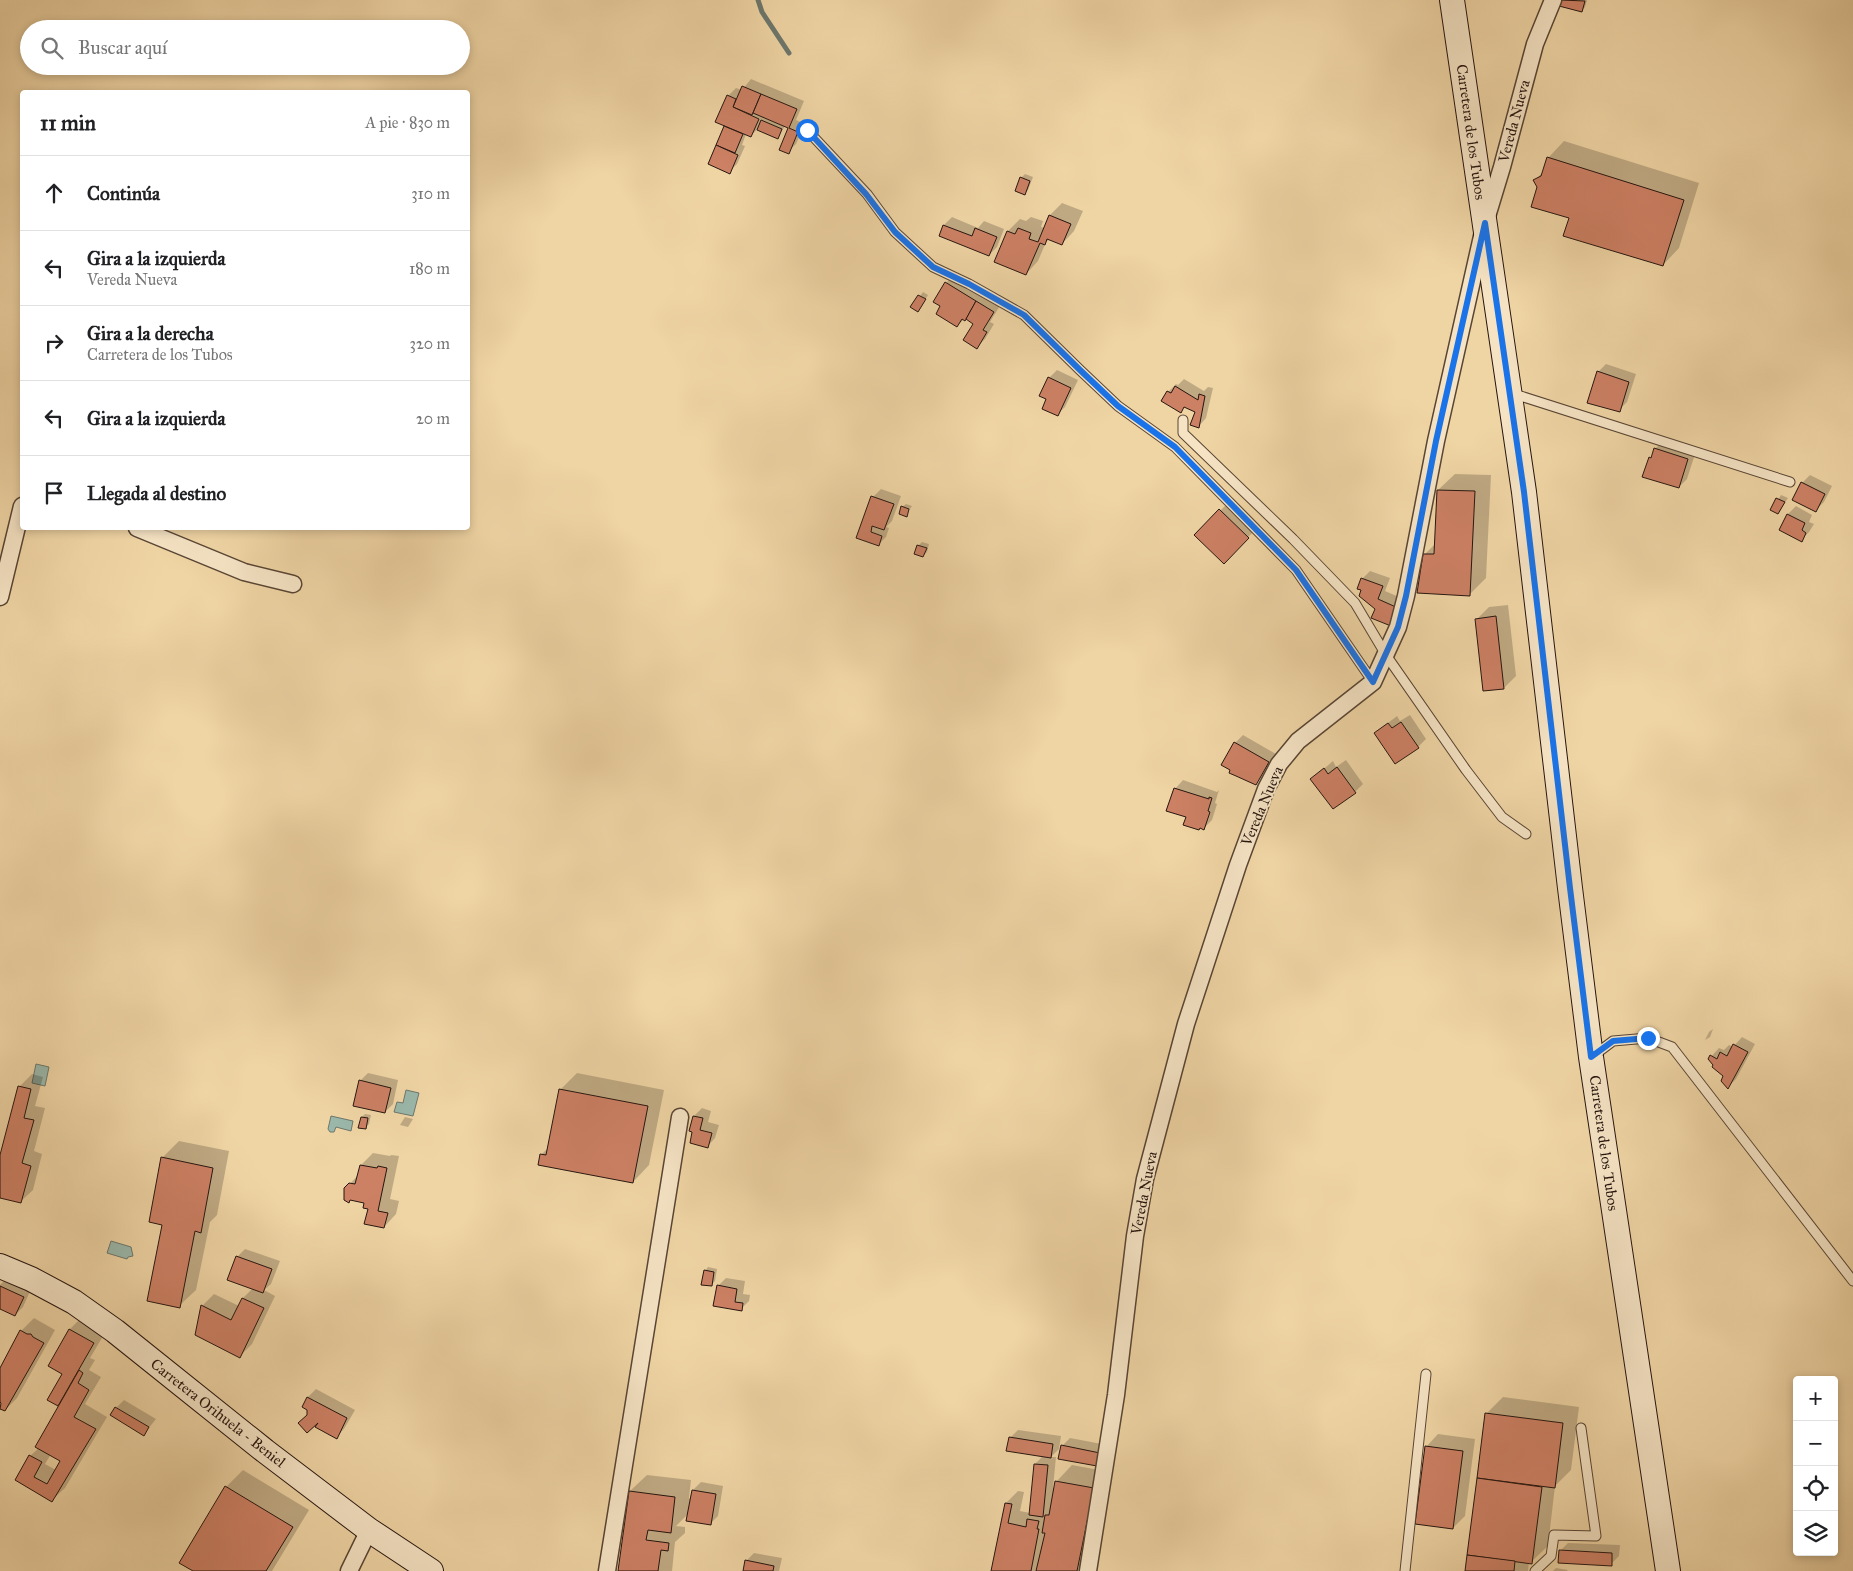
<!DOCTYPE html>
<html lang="es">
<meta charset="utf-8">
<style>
:root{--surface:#fff;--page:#f2f2f2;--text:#202124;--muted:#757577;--line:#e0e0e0}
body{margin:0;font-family:"IM FELL Great Primer",serif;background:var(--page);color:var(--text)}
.controls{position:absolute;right:15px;bottom:15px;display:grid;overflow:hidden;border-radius:5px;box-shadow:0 2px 8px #0003}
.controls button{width:45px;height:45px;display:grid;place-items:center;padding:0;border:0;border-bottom:1px solid var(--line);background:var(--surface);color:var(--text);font:25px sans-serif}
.stop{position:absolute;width:15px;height:15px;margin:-11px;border:4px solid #1a73e8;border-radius:50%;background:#fff}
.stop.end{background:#1a73e8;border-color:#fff;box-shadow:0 1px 5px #0008}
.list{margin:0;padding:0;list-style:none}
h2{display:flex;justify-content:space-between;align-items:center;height:65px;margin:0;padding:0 20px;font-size:21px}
h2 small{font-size:16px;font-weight:400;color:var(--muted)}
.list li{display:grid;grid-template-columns:32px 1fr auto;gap:15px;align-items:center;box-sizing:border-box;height:75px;padding:0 20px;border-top:1px solid var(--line)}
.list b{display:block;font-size:19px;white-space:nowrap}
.list p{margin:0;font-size:16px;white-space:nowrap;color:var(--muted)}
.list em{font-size:16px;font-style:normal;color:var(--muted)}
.icon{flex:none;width:28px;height:28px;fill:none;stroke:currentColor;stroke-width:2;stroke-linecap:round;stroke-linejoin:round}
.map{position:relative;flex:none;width:1853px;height:1571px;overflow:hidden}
.search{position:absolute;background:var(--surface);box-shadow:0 2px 8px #0003;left:20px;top:20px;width:450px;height:55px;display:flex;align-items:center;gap:12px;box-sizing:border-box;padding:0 18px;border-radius:28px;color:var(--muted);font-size:19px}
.panel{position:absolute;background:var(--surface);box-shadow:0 2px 8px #0003;left:20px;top:90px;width:450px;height:440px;border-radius:5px}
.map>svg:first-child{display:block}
.water{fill:#9ab8ab;stroke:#6c776d}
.shadow{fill:#0003;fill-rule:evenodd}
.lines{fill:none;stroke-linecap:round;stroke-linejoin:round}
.stream{stroke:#6c776d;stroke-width:5}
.building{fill:#cc8064;stroke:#26150f}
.lane-casing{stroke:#584534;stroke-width:11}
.street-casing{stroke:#584534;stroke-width:19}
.secondary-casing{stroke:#26150f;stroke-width:26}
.lane{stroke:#f5e3c4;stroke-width:9}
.street{stroke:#f5e3c4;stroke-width:16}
.secondary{stroke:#f5e3c4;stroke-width:24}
.route{stroke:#1a73e8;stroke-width:6}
.labels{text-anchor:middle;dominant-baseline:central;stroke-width:4;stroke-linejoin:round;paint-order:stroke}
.street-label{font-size:15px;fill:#26150f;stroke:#f5e3c4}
</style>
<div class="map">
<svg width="1853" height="1571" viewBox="0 0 1853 1571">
<rect width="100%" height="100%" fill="#efd4a4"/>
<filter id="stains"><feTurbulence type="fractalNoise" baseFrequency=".004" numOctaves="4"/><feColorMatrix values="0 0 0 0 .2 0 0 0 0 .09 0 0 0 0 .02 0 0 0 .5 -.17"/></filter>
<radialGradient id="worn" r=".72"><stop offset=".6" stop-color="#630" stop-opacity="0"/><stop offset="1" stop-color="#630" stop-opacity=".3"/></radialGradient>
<g class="water">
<polygon points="36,1064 49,1067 45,1086 32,1083"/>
<polygon points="406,1090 419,1093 413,1116 394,1112 397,1102 403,1103"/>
<polygon points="331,1116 353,1121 351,1131 336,1127 334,1132 330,1132 328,1129"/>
<polygon points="111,1241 131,1247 133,1256 128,1257 127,1259 107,1253"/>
</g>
<g class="shadow">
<polygon points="1562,0 1587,0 1585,7 1582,11 1561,5"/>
<polygon points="751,79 804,101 796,120 805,124 796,144 788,152 781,149 790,128 785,126 778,137 758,129 750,136 746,134 742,145 745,146 737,164 729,172 710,164 726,126 728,96 736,88 742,90"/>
<polygon points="1564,141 1699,183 1679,248 1663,265 1539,187 1535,180 1544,171 1548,158"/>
<polygon points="1025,174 1033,177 1028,190 1025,193 1021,178"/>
<polygon points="1062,203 1083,211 1074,231 1062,244 1050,239 1046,242 1038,261 1026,274 1008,231 1020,219 1026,221 1031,217 1043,221 1041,227 1045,228 1050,215"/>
<polygon points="952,217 978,228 984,221 1004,229 997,247 989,255 941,235 944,225"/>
<polygon points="954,275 1001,304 990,322 994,324 985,339 977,347 975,324 966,318 957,325 946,283"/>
<polygon points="923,292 928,295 921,307 912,307"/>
<polygon points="1606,364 1636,374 1627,402 1619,410 1598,372"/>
<polygon points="1057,370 1078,380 1065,407 1057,415 1048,399 1049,378"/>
<polygon points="1184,379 1204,391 1208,387 1213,388 1206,418 1199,426 1196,412 1185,406 1181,411 1168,392 1176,384 1178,385"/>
<polygon points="1663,441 1696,451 1687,479 1679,487 1650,458 1654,454 1655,449"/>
<polygon points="1455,474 1491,475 1486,578 1469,595 1425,554 1436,543 1438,490"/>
<polygon points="1810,475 1832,486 1824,502 1816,510 1802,483"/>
<polygon points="881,489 901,496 892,521 886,527 889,528 886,537 878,545 858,538 873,497"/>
<polygon points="1781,495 1788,498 1778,513 1772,509"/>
<polygon points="1233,498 1260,525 1224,562 1196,535"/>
<polygon points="906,504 912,506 906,515 902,507"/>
<polygon points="1796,506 1812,515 1809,522 1814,524 1809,532 1801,540 1780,529 1788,514"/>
<polygon points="922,542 929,544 927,552 923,556 918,546"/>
<polygon points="1370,571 1390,578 1385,591 1406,600 1399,617 1376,608 1362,579"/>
<polygon points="1508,605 1516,676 1504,688 1476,620 1489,607"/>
<polygon points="1410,715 1426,739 1418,747 1396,763 1375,733 1397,716 1400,721"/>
<polygon points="1243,735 1276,754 1264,775 1256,783 1235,743"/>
<polygon points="1346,760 1363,784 1355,792 1312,779 1333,761 1336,767"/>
<polygon points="1183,780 1217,792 1219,790 1215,803 1217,804 1212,820 1204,828 1187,816 1175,789"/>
<polygon points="1713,1029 1710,1037 1705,1040 1709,1032"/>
<polygon points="1742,1037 1755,1044 1736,1079 1728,1087 1724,1075 1709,1059 1719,1048 1724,1050 1729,1045 1733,1047"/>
<polygon points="368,1073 398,1080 393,1104 385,1112 360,1081"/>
<polygon points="577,1073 664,1090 649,1165 633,1182 541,1155 549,1147 560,1090"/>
<polygon points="32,1074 43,1077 35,1106 45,1108 34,1151 42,1154 33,1190 20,1202 0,1196 0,1160 20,1086"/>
<polygon points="702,1108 711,1111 708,1122 719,1125 715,1138 707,1147 691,1142 694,1116"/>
<polygon points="365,1114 371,1115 369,1124 365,1128 362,1117"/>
<polygon points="405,1117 413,1119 408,1127 400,1125"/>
<polygon points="179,1141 229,1151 217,1215 210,1222 196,1290 179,1306 164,1224 162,1158"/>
<polygon points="373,1153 390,1156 391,1155 399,1156 390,1199 399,1201 396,1214 384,1227 366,1202 351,1199 349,1201 350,1184 358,1175 361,1165"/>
<polygon points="245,1249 280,1261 271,1284 264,1290 275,1296 252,1344 240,1356 202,1306 214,1294 239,1306 243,1298 253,1288 237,1257"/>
<polygon points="708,1267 717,1269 715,1281 711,1285 705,1271"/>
<polygon points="7,1278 31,1289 23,1307 15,1315 0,1308 0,1285"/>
<polygon points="726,1278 745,1281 743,1294 750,1295 749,1301 741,1309 718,1286"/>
<path d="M 82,1317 L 106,1331 L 90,1358 L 95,1360 L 89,1370 L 101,1377 L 85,1404 L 107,1417 L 65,1488 L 52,1500 L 17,1479 L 30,1456 L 39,1448 L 60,1406 L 49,1400 L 64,1374 L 49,1365 L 70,1329 ZM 51,1454 L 62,1461 L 56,1470 L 45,1464 Z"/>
<polygon points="34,1318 55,1330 17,1398 5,1410 3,1403 0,1401 0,1369 21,1331"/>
<polygon points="316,1389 355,1410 344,1429 336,1437 321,1419 308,1415 309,1409 303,1406 308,1397"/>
<polygon points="1503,1397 1579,1407 1571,1470 1555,1486 1548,1546 1531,1562 1529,1562 1528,1571 1466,1571 1486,1414"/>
<polygon points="124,1400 156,1419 144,1434 116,1408"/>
<polygon points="1018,1430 1061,1436 1059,1449 1051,1457 1056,1457 1053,1488 1055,1489 1056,1482 1072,1465 1110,1472 1090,1571 992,1571 1006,1503 1018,1491 1024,1492 1020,1511 1030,1513 1035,1464 1043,1456 1010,1438"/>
<polygon points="1438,1434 1475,1439 1465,1516 1453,1528 1426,1447"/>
<polygon points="1070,1438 1107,1445 1105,1457 1062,1446"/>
<polygon points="243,1470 309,1510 272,1571 195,1571 226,1487"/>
<polygon points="647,1475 691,1480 689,1498 691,1499 693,1490 701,1482 723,1486 718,1516 710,1524 689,1513 676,1526 685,1527 685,1533 675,1542 672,1571 620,1571 630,1491"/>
<polygon points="1568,1543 1620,1545 1619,1556 1611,1564 1560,1551"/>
<polygon points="754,1553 782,1558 779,1571 744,1571 746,1561"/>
<polygon points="1556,1568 1568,1570 1567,1571 1553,1571"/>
</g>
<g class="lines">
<polyline class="stream" points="758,0 762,12 789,53"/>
</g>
<g class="building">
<polygon points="1561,0 1585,1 1582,12 1559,6"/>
<polygon points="742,86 761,94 752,115 733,107"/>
<polygon points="761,94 797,109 789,128 798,132 789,154 779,150 788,128 753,113"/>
<polygon points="727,95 736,99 733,107 759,119 751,137 715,122"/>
<polygon points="761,120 782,129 778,139 757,130"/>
<polygon points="724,126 743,134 735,153 716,145"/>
<polygon points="716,145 738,155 730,174 708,164"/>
<polygon points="1547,157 1684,200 1663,266 1563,236 1569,218 1531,207 1537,187 1533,180 1541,176"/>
<polygon points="1020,177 1030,181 1025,195 1015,191"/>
<polygon points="1049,215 1071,224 1062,245 1047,239 1045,245 1040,243 1026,275 994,262 1007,231 1015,234 1018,228 1031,233 1029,239 1038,242"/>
<polygon points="943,225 972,236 975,228 997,237 989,256 939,236"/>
<polygon points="945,282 976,301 965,321 962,319 957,327 936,314 940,306 933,302"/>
<polygon points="918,295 926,299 918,312 910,307"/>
<polygon points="976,301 994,312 983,330 987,332 977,349 963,340 973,324 966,319"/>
<polygon points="1597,371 1629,382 1620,412 1587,403"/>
<polygon points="1048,377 1071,388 1058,416 1042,409 1046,399 1039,396"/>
<polygon points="1175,386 1198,400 1199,394 1205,396 1199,428 1190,425 1195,412 1184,407 1181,413 1161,401 1167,391 1171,393"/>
<polygon points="1654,448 1688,459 1679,488 1642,477 1649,457 1651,458"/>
<polygon points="1801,482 1825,494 1816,512 1792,500"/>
<polygon points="1437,490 1475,491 1470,596 1417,593 1423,554 1434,554"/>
<polygon points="871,496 894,504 884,530 872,526 871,532 882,536 879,546 856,538"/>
<polygon points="1776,498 1785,502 1778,514 1770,510"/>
<polygon points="901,506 909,509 907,517 899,514"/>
<polygon points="1219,509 1249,538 1224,564 1194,535"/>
<polygon points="1787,514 1805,523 1802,530 1806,533 1802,542 1779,530"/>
<polygon points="917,545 927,548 923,557 914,554"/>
<polygon points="1361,578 1383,586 1378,599 1398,608 1391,626 1371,618 1375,609 1359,596 1361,590 1357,589"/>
<polygon points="1496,616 1504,689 1483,691 1475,619"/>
<polygon points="1401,722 1419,748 1395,764 1374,733 1388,723 1392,728"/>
<polygon points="1234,742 1269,762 1256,785 1236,776 1229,773 1230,770 1221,765"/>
<polygon points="1337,767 1356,793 1333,809 1310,779 1324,768 1328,774"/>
<polygon points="1174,788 1209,799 1209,797 1212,798 1208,811 1210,812 1204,830 1200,828 1199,830 1183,825 1186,817 1166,811"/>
<polygon points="1733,1044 1748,1052 1728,1089 1721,1081 1723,1076 1712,1067 1713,1065 1708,1059 1710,1055 1717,1059 1720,1052 1727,1056"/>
<polygon points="359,1080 391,1088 385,1113 353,1106"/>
<polygon points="18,1086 31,1089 24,1118 34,1120 22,1163 31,1166 21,1203 0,1198 0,1155"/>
<polygon points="559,1089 648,1106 633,1183 538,1165 540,1154 546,1155"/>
<polygon points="693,1116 703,1118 700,1130 712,1133 708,1148 690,1143 692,1132 689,1131"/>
<polygon points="361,1117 368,1118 366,1129 358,1128"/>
<polygon points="161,1157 213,1168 201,1233 195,1231 180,1308 147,1301 162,1225 149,1222"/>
<polygon points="360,1165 377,1168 378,1166 387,1168 378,1211 388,1213 384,1228 364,1224 368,1209 363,1208 364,1203 350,1200 349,1203 344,1200 344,1188 349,1183 355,1184"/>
<polygon points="236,1256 272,1269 263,1293 227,1280"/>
<polygon points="704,1270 714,1272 712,1286 701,1285"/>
<polygon points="717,1285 737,1289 735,1302 743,1303 742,1311 713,1306"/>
<polygon points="0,1286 24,1297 15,1316 0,1309"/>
<polygon points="242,1298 264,1308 240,1358 195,1335 201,1305 231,1320"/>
<polygon points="69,1329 94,1343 58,1406 47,1400 62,1374 48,1366"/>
<polygon points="20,1330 27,1334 31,1334 33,1337 44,1343 5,1411 0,1409 1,1403 0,1402 0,1368"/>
<polygon points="79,1370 83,1373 78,1383 89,1390 74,1417 96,1429 52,1502 15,1480 29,1455 42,1462 34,1477 47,1484 60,1461 35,1447"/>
<polygon points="307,1397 347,1418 337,1439 315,1427 318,1423 307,1433 298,1423 307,1415 307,1410 302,1407"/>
<polygon points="115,1407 149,1427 144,1436 110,1415"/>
<polygon points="1485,1413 1563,1423 1555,1488 1477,1478"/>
<polygon points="1009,1437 1053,1444 1051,1458 1006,1451"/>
<polygon points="1061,1445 1100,1453 1097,1466 1058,1459"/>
<polygon points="1425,1446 1463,1451 1453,1529 1415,1524"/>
<polygon points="1034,1464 1048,1465 1043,1517 1029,1515"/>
<polygon points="1477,1478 1542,1487 1532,1564 1467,1555"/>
<polygon points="1055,1481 1094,1488 1077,1571 1036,1571 1045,1533 1042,1533 1045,1515 1049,1515"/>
<polygon points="225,1486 293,1527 266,1571 193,1571 179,1563"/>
<polygon points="692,1490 716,1494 711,1525 686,1521"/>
<polygon points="629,1491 675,1497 671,1533 648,1530 646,1540 669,1543 668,1551 661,1550 658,1571 618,1571"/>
<polygon points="1005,1503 1012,1504 1008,1523 1026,1527 1027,1519 1039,1521 1037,1529 1039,1529 1031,1571 991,1571"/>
<polygon points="1559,1550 1612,1553 1612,1566 1558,1563"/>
<polygon points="1467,1555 1515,1561 1514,1571 1465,1571"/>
<polygon points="745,1560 774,1566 773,1571 743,1571"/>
</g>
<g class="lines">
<g class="lane-casing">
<g id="lane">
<polyline points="807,130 867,194 895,232 933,267 969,284 1024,315 1080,370 1118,406 1175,447 1296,570 1373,682"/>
<polyline points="1511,393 1790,482"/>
<polyline points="1183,420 1183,433 1293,539 1355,603 1386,655 1466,770 1502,817 1526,834"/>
<polyline points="1593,1056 1613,1041 1648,1038 1672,1047 1853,1281"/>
<polyline points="1405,1571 1426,1374"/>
<polyline points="1535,1571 1551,1556 1554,1535 1596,1536 1581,1428"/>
</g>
</g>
<g class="street-casing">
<g id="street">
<polyline points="137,528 244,572 293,584"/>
<polyline points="0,597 22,506"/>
<polyline points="349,1571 369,1530"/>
<polyline points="607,1571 680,1117"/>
<polyline points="1088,1571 1116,1395 1135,1236 1145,1179 1186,1024 1238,865 1266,789 1279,764 1298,741 1373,682 1398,627 1406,596 1436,441 1485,223 1502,167 1535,44 1553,0"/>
</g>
</g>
<g class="secondary-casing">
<g id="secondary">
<polyline points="1452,0 1524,492 1570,888 1591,1057 1668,1571"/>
<polyline points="0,1266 31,1279 74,1302 115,1331 265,1451 369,1530 431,1571"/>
</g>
</g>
<use href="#lane" class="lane"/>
<use href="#street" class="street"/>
<use href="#secondary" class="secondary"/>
</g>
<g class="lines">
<polyline class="route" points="807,130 866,194 895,232 933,267 969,284 1024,315 1080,370 1118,406 1175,447 1296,570 1373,682 1398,627 1406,596 1436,441 1485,223 1524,492 1570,888 1591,1057 1613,1041 1648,1038"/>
</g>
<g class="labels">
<g class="street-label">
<text transform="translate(1514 121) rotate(-75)">Vereda Nueva</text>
<text transform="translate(1471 132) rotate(82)">Carretera de los Tubos</text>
<text transform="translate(1262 806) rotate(-67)">Vereda Nueva</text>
<text transform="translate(1604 1143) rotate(82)">Carretera de los Tubos</text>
<text transform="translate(1144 1193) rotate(-79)">Vereda Nueva</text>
<text transform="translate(218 1413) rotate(38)">Carretera Orihuela - Beniel</text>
</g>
</g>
<rect width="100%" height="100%" filter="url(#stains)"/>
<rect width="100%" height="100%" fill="url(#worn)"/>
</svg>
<div class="controls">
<button>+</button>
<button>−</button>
<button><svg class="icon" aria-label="locate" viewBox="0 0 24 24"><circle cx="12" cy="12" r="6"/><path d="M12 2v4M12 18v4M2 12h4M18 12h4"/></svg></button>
<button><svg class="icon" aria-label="layers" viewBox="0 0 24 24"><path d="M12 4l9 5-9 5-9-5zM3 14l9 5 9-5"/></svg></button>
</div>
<div class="stop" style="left:807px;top:130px"></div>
<div class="stop end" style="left:1648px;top:1038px"></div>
<div class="search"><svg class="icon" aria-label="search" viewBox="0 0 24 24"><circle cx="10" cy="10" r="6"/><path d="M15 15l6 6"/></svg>Buscar aquí</div>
<section class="panel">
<h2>11 min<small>A pie · 830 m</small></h2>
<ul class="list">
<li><svg class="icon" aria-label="ahead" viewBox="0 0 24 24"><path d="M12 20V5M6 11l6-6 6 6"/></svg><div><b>Continúa</b></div><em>310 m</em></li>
<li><svg class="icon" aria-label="left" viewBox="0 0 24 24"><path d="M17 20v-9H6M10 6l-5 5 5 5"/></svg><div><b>Gira a la izquierda</b><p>Vereda Nueva</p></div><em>180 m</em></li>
<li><svg class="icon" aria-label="right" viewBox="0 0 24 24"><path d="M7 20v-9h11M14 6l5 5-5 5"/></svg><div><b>Gira a la derecha</b><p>Carretera de los Tubos</p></div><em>320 m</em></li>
<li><svg class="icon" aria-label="left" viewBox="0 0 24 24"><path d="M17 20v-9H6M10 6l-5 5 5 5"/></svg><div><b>Gira a la izquierda</b></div><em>20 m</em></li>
<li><svg class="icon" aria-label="arrive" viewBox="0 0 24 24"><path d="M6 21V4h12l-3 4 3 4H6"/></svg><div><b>Llegada al destino</b></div></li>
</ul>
</section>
</div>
